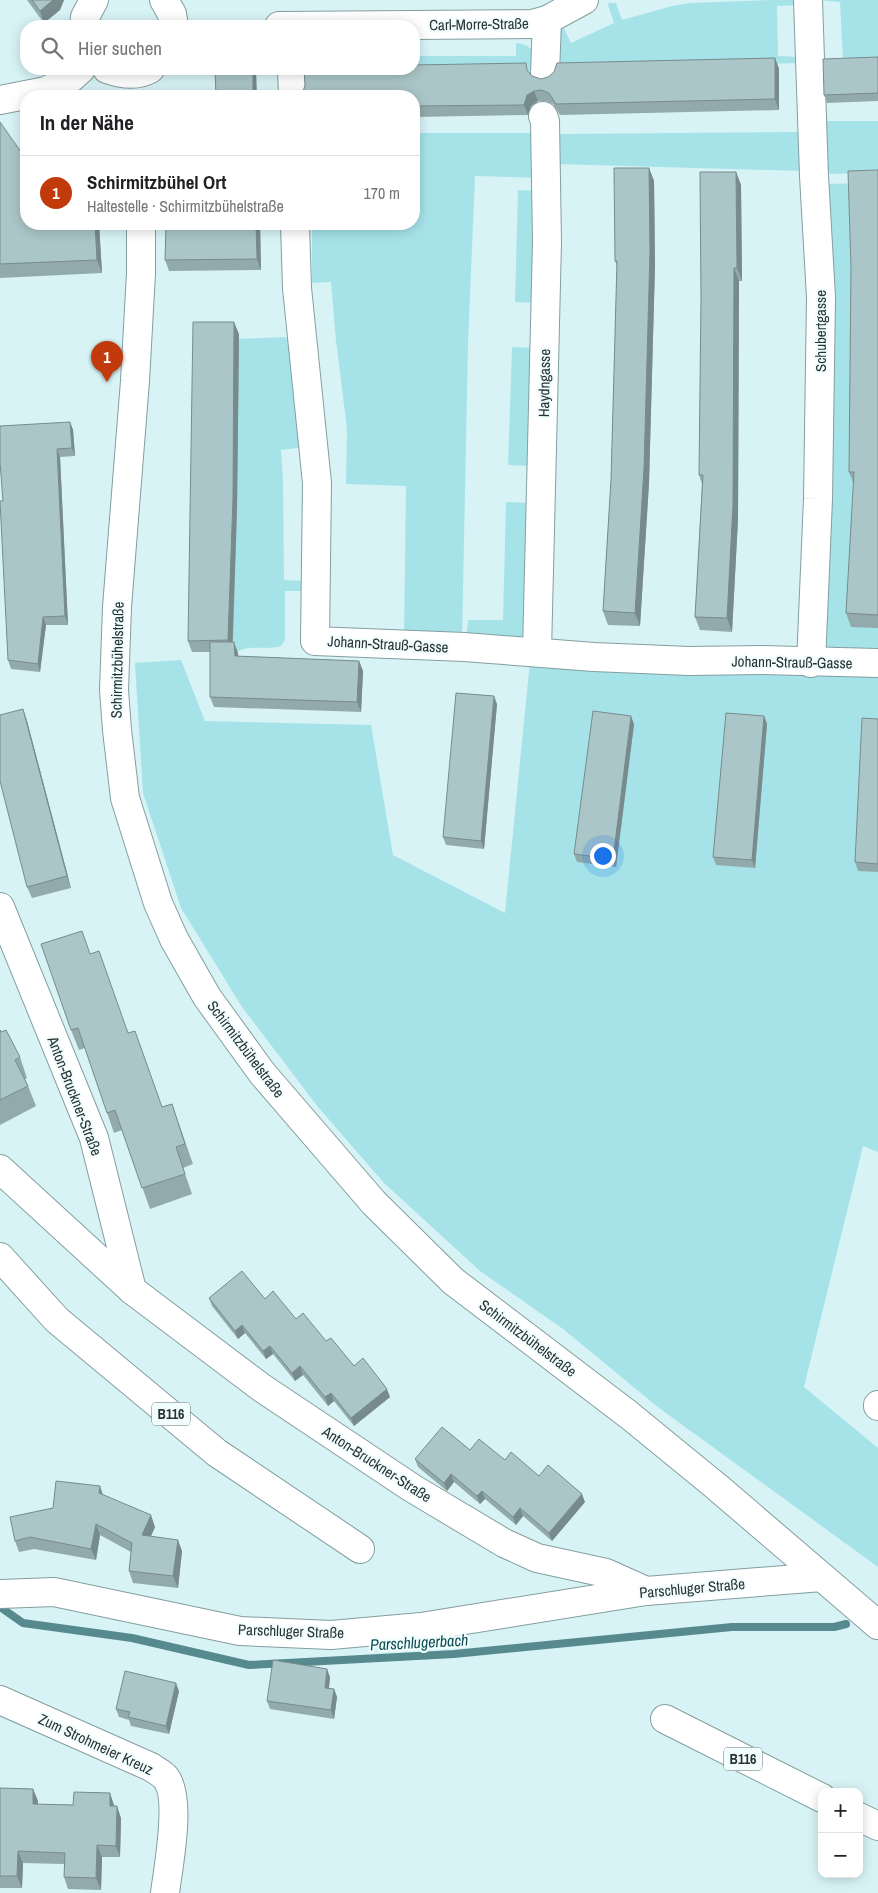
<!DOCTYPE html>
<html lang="de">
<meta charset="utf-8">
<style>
:root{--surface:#fff;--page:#f6f6f6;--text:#202124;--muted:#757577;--line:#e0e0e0;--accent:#c23a0b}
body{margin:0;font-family:"Archivo Narrow",sans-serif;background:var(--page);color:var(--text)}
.controls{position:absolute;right:15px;bottom:15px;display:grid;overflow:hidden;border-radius:10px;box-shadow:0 2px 12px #0003}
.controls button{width:45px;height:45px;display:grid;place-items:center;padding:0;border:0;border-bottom:1px solid var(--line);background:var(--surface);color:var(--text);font:25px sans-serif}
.you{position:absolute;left:602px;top:855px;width:18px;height:18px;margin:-12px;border:4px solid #fff;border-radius:50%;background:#1a73e8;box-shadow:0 0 0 8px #1a73e833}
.badge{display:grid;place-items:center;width:32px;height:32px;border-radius:50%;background:var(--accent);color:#fff;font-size:16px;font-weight:700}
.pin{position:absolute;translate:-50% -41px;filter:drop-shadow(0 1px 2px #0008)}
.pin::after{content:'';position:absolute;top:26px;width:18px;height:15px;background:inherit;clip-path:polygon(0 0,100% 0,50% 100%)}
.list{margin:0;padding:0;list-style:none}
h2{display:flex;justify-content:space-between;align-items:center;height:65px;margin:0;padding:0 20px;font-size:21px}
h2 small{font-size:16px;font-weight:400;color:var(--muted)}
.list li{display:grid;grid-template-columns:32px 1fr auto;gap:15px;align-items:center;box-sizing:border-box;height:75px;padding:0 20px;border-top:1px solid var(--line)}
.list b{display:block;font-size:19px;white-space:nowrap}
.list p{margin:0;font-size:16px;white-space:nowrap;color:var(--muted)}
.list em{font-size:16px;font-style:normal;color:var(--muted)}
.icon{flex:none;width:28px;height:28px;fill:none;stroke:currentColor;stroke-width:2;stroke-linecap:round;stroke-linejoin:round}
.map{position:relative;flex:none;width:878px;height:1893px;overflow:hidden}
.search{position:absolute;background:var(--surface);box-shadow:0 2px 12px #0003;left:20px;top:20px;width:400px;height:55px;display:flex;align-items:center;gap:12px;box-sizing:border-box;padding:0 18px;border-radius:20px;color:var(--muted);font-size:19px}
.panel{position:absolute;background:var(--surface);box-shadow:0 2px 12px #0003;left:20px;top:90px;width:400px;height:140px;border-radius:20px}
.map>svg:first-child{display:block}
.green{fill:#a6e3e9}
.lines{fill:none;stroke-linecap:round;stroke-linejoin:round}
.stream{stroke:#568a8f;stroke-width:8}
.minor-casing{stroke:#849ea0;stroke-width:30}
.major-casing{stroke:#849ea0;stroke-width:30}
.minor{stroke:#fff;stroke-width:28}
.major{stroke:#fff;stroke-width:28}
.wall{fill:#93aaac}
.shaded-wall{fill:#788b8c}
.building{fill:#abc6c8;stroke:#788b8c}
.labels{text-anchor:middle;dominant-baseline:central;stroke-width:4.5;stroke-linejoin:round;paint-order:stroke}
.shield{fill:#f2fdfe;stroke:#657071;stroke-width:1}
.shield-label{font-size:14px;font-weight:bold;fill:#283334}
.street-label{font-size:15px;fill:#283334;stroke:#f2fdfe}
.water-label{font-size:16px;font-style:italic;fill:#0e4d53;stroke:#f2fdfe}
</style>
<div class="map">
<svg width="878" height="1893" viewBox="0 0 878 1893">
<rect width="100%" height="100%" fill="#d8f3f6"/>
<g class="green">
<polygon points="771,0 801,0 802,5 777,6 778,56 800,57 802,63 552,70 556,33 563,27 571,43 614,23 608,5 609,3 616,3 622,20 672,6 691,3"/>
<polygon points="817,0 878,0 878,60 843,61 840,2"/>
<path d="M 516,43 C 534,45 536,54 536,71 L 320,73 L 414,69 L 414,56 L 516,56 Z"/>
<polygon points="821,121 878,121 878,173 821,174"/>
<polygon points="802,132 802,171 556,164 557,134"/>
<polygon points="414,133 538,133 538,178 475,176 468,344 462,640 404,638 406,486 346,484 347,429 336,341 331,282 312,283 312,224 414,224"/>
<polygon points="878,183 878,659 829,656 817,634 824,184"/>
<polygon points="518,190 536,191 536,303 515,302"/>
<path d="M 285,337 L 291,344 L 305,447 L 281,450 L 283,478 L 284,580 L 304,581 L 305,591 L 285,591 L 285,640 L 281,646 C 268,650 256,646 244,649 C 239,650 238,653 232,652 L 237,510 L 238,339 Z"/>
<polygon points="512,347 536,348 532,466 508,465"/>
<polygon points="506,502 530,503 524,636 522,642 466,641 468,620 503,620"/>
<polygon points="181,660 205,721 371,725 393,855 505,913 530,661 878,676 878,1152 863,1146 804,1387 878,1448 878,1567 659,1408 563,1329 480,1271 384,1183 318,1107 242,1007 181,908 143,793 135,663"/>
</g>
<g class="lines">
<polyline class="stream" points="0,1607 23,1623 132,1638 249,1665 454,1654 732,1627 834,1627 846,1624"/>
<g class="minor-casing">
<g id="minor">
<polyline points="808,0 814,176 821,297 818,499 811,663"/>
<polyline points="279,26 532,24 547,20 584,0"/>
<polyline points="292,69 293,96"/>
<polyline points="545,74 547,20"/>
<polyline points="0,100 46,91 71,78 81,69"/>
<polyline points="295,224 297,288 317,483 315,641 464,647 594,657 689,661 762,660 878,663"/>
<polyline points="537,652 547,242 545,121 543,116"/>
<polyline points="0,907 94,1138 132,1290"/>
<polyline points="0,1169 132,1290 262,1388 412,1488 504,1543 537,1558 606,1573 646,1591"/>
<polyline points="878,1405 878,1406"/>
<path d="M 0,1700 L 151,1767 C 155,1770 160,1772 164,1776 C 183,1794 168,1868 165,1893"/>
</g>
</g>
<g class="major-casing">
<g id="major">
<polyline points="164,0 172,14 174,26"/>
<polyline points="84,26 85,17 94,0"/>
<path d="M 107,69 C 121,74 136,77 150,69"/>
<polyline points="141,224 141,273 135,381 117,607 114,690 117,730 125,798 158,903 174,939 207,997 262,1073 374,1203 453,1281 629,1415 717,1487 878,1625"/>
<polyline points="0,1257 57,1320 217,1453 360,1549"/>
<polyline points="0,1594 54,1592 240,1631 331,1635 421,1627 646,1591 822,1577"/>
<polyline points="665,1719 822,1798"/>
<polyline points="859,1817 878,1826"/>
</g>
</g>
<use href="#minor" class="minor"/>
<use href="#major" class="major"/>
</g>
<g class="wall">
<polygon points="27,0 64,0 60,10 44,23"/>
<polygon points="878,57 878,101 827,103 824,95"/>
<polygon points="775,58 779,69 779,110 560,115 553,104 545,101 538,101 531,106 528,115 414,117 414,96 529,72 532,76 541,79"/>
<polygon points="0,122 26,224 99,224 102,273 0,278"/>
<polygon points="649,168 654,181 655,265 649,483 640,626 608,625 603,611 611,480 617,266 615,261"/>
<polygon points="878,170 878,628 851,627 846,613 854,485 849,472 851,267"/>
<polygon points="736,172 741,185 742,281 739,281 738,519 732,632 700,630 695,617 702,484 699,475"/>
<polygon points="260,224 261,270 169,271 165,260"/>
<polygon points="239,334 237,510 233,642 238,653 238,656 359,661 363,671 361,712 214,707 210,697 210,652 192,652 188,641"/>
<polygon points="70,422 73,430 75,456 60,457 68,625 46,625 40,672 11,669 8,660 3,501"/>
<polygon points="497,704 484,849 446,845 443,837"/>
<polygon points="23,709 27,721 71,888 32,898 27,887"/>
<polygon points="764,716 767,724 755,868 716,865 713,857"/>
<polygon points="878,719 878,872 858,871 855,862"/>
<polygon points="634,724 616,867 577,862 574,854"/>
<polygon points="90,954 162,1107 172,1104 193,1164 183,1168 192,1194 150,1209 122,1130 114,1133 85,1048 79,1050 71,1030"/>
<polygon points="0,1030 20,1057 27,1078 25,1079 28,1086 36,1106 0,1125"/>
<polygon points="209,1298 265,1299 296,1319 326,1341 390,1397 354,1426 334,1401 328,1406 303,1375 295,1381 273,1354 266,1359 245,1333 238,1339 212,1306"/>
<polygon points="470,1450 505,1460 539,1476 585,1502 552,1541 523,1516 516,1525 485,1499 480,1504 454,1482 447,1491 418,1467 415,1459"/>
<polygon points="103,1495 155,1527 151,1536 182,1551 178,1588 133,1583 129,1571 131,1552 100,1535 96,1560 34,1549 19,1552 15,1541 53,1508"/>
<polygon points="330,1677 329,1688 334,1689 337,1697 334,1719 270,1709 267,1701"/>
<polygon points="179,1691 169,1734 131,1726 129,1720 119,1717 116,1709"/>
<polygon points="0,1788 33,1789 38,1801 38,1804 73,1805 114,1805 121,1818 120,1857 102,1857 101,1890 68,1889 64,1877 64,1864 23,1863 22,1888 0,1888"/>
</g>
<g class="shaded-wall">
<polygon points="53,0 64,0 60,10 44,23 40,11"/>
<polygon points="775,58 779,69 779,110 775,99"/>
<polygon points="253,69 256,69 257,96 253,96"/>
<polygon points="534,91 538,101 531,106 528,115 524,105 527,95"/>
<polygon points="649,168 654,181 655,265 649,483 640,626 635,613"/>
<polygon points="736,172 741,185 742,281 737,268"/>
<polygon points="95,224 99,224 102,273 97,260"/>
<polygon points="256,224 260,224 261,270 257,259"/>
<polygon points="734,268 739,281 738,519 732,632 727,618"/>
<polygon points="234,322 239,334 237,510 232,652 228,640"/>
<polygon points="70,422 73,430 75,456 72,448"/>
<polygon points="57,449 60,457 68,625 65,616"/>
<polygon points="43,617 46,625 40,672 38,664"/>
<polygon points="234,642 238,653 239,666 235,656"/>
<polygon points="359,661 363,671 361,712 357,702"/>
<polygon points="494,696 497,704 484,849 481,841"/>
<polygon points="23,709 27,721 71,888 67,876"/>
<polygon points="631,716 634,724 616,867 613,859"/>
<polygon points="764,716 767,724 755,868 752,860"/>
<polygon points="242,1325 245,1333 238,1339 235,1331"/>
<polygon points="270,1346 273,1354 266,1359 263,1351"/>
<polygon points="300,1366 303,1375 295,1381 292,1373"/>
<polygon points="387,1389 390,1397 354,1426 351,1418"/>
<polygon points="331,1393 334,1401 328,1406 325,1397"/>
<polygon points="451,1474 454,1482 447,1491 444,1483"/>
<polygon points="100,1486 104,1498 99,1493"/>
<polygon points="482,1491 485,1499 480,1504 477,1496"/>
<polygon points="582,1494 585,1502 552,1541 549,1533"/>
<polygon points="520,1508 523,1516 516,1525 513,1517"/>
<polygon points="151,1515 155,1527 146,1547 142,1535"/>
<polygon points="96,1524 100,1535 96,1560 91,1549"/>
<polygon points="178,1540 182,1551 178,1588 173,1576"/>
<polygon points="327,1669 330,1677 328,1696 325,1688"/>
<polygon points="176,1683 179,1691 169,1734 166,1726"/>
<polygon points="334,1689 337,1697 334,1719 331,1710"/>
<polygon points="33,1789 38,1801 37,1815 33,1804"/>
<polygon points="110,1793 114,1805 114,1818 110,1806"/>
<polygon points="117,1806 121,1818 120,1857 116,1846"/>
<polygon points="97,1845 102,1857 101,1890 96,1878"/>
<polygon points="18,1851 23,1863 22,1888 17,1876"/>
</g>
<g class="building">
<polygon points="32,0 53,0 40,11"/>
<polygon points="878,57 878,93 824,95 823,59"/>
<polygon points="775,58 775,99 556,104 549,93 541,90 534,91 527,95 524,105 414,106 414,96 300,96 303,92 305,85 304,69 414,69 414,65 526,63 527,70 532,76 541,79 548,77 554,72 557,63"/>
<polygon points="215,69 253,69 253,96 216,96"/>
<polygon points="0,122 26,159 26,224 95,224 97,260 0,264"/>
<polygon points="614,168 649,168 650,251 644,469 635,613 603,611 611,480 617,261 615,261"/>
<polygon points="878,170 878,615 846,613 854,472 849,472 851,267 848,171"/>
<polygon points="700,172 736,172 737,268 734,268 733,505 727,618 695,617 703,475 699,475 701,299"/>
<polygon points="166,224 256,224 257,259 165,260"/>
<polygon points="193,322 234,322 233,498 228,640 188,641"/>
<polygon points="70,422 72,448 57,449 65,616 43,617 38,664 8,660 0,501 3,501 0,462 0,426"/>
<polygon points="210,642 234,642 235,656 359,661 357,702 210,697"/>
<polygon points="456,693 494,696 481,841 443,837"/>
<polygon points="23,709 67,876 27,887 0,781 0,715"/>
<polygon points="593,711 631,716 613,859 574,854"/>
<polygon points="726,713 764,716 752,860 713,857"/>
<polygon points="862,718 878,719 878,864 855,862"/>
<polygon points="82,931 90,954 99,951 128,1033 135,1031 162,1107 172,1104 185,1144 176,1147 185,1174 142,1188 115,1110 107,1113 78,1028 71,1030 41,944"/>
<polygon points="0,1030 1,1032 6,1030 20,1057 15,1060 28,1086 0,1100"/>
<polygon points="242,1271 265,1299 273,1291 296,1319 303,1313 326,1341 331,1338 354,1366 363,1358 387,1389 351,1418 331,1393 325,1397 300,1366 292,1373 270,1346 263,1351 242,1325 235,1331 209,1298"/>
<polygon points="442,1427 470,1450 479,1439 505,1460 511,1452 539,1476 548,1465 582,1494 549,1533 520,1508 513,1517 482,1491 477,1496 451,1474 444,1483 415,1459"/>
<polygon points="56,1481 100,1486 99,1493 151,1515 142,1535 178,1540 173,1576 129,1571 132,1543 96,1524 91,1549 30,1537 15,1541 10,1517 53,1508"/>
<polygon points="273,1660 327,1669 325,1688 334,1689 331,1710 267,1701"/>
<polygon points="125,1671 176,1683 166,1726 128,1717 130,1712 116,1709"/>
<polygon points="0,1788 33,1789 33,1804 73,1805 74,1792 110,1793 110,1806 117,1806 116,1846 97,1845 96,1878 64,1877 65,1853 18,1851 17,1876 0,1876"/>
</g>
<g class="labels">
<g class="shield">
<rect x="152" y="1402.5" width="38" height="23" rx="4"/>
<rect x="724" y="1747.5" width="38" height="23" rx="4"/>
</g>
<g class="shield-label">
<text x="171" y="1414">B116</text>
<text x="743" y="1759">B116</text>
</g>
<g class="street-label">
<text transform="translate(479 24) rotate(-1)">Carl-Morre-Straße</text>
<text transform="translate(820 331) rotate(-90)">Schubertgasse</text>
<text transform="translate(544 383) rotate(-89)">Haydngasse</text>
<text transform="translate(388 644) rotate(3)">Johann-Strauß-Gasse</text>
<text transform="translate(117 660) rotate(-89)">Schirmitzbühelstraße</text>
<text transform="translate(792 662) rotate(1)">Johann-Strauß-Gasse</text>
<text transform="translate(246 1049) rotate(53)">Schirmitzbühelstraße</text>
<text transform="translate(75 1096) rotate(69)">Anton-Bruckner-Straße</text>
<text transform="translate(528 1338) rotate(37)">Schirmitzbühelstraße</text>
<text transform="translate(377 1464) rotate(33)">Anton-Bruckner-Straße</text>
<text transform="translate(692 1588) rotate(-5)">Parschluger Straße</text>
<text transform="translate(291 1631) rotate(2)">Parschluger Straße</text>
<text transform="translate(96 1744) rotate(25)">Zum Strohmeier Kreuz</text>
</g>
<g class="water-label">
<text transform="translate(419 1642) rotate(-3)">Parschlugerbach</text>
</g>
</g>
</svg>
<div class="controls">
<button>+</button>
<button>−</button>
</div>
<div class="you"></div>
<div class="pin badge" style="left:107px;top:382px">1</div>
<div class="search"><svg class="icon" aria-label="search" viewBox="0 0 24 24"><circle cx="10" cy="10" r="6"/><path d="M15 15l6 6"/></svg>Hier suchen</div>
<section class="panel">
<h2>In der Nähe<small></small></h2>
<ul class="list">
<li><span class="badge">1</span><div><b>Schirmitzbühel Ort</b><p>Haltestelle · Schirmitzbühelstraße</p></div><em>170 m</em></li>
</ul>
</section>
</div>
